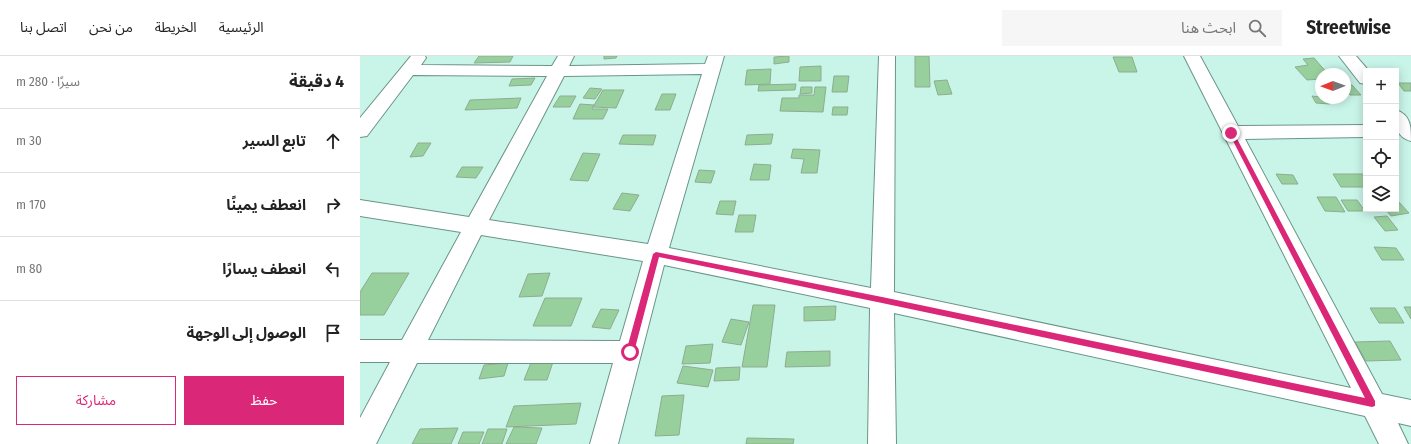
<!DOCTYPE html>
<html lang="ar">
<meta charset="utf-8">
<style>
:root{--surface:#fff;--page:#f6f6f6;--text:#222;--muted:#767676;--line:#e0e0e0;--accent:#db2777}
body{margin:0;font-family:"Fira Sans Condensed","Noto Sans Arabic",sans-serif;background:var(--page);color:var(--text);direction:rtl}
.controls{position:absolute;right:12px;top:12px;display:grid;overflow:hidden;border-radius:0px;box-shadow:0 2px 10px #0003}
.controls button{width:36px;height:36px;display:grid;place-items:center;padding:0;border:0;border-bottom:1px solid var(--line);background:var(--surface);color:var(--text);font:20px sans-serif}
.compass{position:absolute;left:955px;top:12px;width:36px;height:36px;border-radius:50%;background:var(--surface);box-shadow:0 2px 10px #0003;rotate:269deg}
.stop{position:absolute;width:12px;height:12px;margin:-9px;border:3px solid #db2777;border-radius:50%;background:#fff}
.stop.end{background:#db2777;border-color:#fff;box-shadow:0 1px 4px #0008}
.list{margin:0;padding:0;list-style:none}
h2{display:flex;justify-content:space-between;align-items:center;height:52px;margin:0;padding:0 16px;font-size:17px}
h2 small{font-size:13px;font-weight:400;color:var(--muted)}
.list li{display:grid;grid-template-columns:26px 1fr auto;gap:12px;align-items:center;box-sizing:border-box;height:64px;padding:0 16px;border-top:1px solid var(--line)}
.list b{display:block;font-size:15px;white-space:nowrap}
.list em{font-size:13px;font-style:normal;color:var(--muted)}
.actions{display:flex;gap:8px;padding:12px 16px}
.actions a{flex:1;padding:9px 0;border:1px solid var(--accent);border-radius:0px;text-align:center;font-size:14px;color:var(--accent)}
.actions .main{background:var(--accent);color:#fff}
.icon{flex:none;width:22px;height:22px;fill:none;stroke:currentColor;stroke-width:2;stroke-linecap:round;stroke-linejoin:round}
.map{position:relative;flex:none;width:1051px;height:388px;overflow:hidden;direction:ltr}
header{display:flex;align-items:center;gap:24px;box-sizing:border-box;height:56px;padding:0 20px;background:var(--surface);border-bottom:1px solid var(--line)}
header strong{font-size:19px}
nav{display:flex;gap:22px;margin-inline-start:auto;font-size:14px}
.search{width:280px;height:36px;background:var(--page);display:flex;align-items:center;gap:10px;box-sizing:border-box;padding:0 14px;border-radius:0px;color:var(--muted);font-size:15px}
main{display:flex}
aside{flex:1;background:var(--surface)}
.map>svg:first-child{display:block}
.building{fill:#98d09d;stroke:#8fab91}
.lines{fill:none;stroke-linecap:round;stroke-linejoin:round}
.minor-casing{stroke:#6b9489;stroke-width:2}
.minor{fill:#fff;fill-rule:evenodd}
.route{fill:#db2777}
</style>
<header>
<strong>Streetwise</strong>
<div class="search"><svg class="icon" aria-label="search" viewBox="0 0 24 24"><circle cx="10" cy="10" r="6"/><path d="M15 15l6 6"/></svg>ابحث هنا</div>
<nav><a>الرئيسية</a><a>الخريطة</a><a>من نحن</a><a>اتصل بنا</a></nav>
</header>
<main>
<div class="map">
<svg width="1051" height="388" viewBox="0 0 1051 388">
<rect width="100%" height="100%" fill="#c9f5e9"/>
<g class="building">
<polygon points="119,0 153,0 150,6 114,7"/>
<polygon points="244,0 257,0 256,2 244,3"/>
<polygon points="429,0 429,6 414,8 414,1"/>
<polygon points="555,0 569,0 570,31 555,31"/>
<polygon points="753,1 772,1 777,16 759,16"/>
<polygon points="954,2 968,18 961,18 961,23 947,24 935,11 948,9 943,3"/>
<polygon points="461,10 461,25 439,25 440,11"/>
<polygon points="411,13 410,28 385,29 387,14"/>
<polygon points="474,20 489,20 487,36 472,36"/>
<polygon points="175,22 171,29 149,30 152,23"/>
<polygon points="587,24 592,38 578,39 574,25"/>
<polygon points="1038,27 1051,27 1051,35 1044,35"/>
<polygon points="436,28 435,34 398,35 399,29"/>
<polygon points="985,29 992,29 1001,39 990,39 985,33"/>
<polygon points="441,31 452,31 452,37 440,38"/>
<polygon points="455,31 466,31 463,56 420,55 422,42 439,42 439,39 454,39"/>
<polygon points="230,32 242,33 235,43 223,42"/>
<polygon points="243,34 264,34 256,52 233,51"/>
<polygon points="302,38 316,38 310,54 295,54"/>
<polygon points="200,40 216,40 210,51 193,51"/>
<polygon points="952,40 967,42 970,48 956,47"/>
<polygon points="161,42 157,52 105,54 110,44"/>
<polygon points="220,48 234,49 232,53 248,53 243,63 213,63"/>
<polygon points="473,51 488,51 487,59 472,59"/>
<polygon points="413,78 411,88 385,89 387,79"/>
<polygon points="263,79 296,79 293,89 259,88"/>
<polygon points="58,87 71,87 63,100 50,101"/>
<polygon points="433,93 460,94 457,117 441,117 444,103 431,102"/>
<polygon points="223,97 240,98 228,125 210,124"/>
<polygon points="394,108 411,109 409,124 390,124"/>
<polygon points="102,111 123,111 116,122 96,121"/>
<polygon points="339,114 355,115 351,127 335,126"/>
<polygon points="916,118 933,119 938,128 922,128"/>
<polygon points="973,118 1006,118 1006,131 981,131"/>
<polygon points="262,137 279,139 270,155 253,153"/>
<polygon points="957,141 976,141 985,156 965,155"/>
<polygon points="981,144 997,144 1005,155 988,155"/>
<polygon points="360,145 376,145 373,159 356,158"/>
<polygon points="1038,145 1049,157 1031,160 1025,153 1036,153 1036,146"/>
<polygon points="379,159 396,159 393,176 375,176"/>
<polygon points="1027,160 1038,174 1025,175 1014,161"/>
<polygon points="1014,191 1036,192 1044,204 1022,204"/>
<polygon points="12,217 49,217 24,259 0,259 0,236"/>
<polygon points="190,217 182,240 159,241 168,218"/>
<polygon points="185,242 222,242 211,270 173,270"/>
<polygon points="393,249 415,249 407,311 382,311"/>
<polygon points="476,250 475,264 444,265 444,251"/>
<polygon points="1044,251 1051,251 1051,263"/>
<polygon points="1010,252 1035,252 1044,267 1019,267"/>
<polygon points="241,253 259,254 250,273 232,271"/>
<polygon points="371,263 389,266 381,289 362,286"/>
<polygon points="1030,285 1041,304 1006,305 995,286"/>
<polygon points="353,288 350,307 322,308 326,290"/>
<polygon points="470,295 470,310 425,311 427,296"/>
<polygon points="194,303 187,324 164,324 172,304"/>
<polygon points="148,307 144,320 119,323 124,309"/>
<polygon points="323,310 353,314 348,331 317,327"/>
<polygon points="380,311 379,324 354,325 356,312"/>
<polygon points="324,339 319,379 295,380 302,340"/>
<polygon points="221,347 216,368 146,371 154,350"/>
<polygon points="154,371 182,372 176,388 146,388"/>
<polygon points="98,372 91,388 52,388 60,373"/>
<polygon points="128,373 147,373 142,388 122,388"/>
<polygon points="103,376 124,376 119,388 98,388"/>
<polygon points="387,382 434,383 433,388 386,388"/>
</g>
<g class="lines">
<g class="minor-casing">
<g id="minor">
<path d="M 51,0 L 65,0 L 66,2 L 61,9 L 192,10 L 198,0 L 214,0 L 209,10 L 345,8 L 348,0 L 364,0 L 309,192 L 511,232 L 519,0 L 535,0 L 534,236 L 991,332 L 824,0 L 840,0 L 878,70 L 1006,69 L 1006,81 L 885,83 L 1022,338 L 1051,344 L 1051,370 L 1038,367 L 1048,388 L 1019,388 L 1005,360 L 534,257 L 536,388 L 508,388 L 510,252 L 304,209 L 258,388 L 230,388 L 253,307 L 57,307 L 16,388 L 0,388 L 0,362 L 30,306 L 0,306 L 0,284 L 42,284 L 101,176 L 0,160 L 0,144 L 109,161 L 187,20 L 53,19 L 7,80 L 0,81 L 0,62 ZM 342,18 L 288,188 L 129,164 L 204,20 ZM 121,179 L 283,205 L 260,285 L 68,284 Z"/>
<polygon points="979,0 996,0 1009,15 1006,15 1006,28 1000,27"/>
<path d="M 1036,54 C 1051,59 1051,71 1051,85 C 1035,81 1036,68 1036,54 Z"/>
</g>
</g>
<use href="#minor" class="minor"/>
</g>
<polygon class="route" points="871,75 874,77 1015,345 1015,350 1012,351 522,247 299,201 274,296 270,300 266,296 293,198 296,196 522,241 1005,342 869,77"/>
</svg>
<div class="controls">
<button>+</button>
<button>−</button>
<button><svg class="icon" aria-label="locate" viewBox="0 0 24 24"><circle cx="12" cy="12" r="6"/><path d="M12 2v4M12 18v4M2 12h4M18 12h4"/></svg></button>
<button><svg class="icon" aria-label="layers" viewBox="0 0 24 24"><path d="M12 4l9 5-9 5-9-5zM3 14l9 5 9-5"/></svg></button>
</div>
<svg class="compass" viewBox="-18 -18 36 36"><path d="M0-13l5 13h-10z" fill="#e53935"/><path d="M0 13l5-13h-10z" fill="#767676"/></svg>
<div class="stop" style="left:270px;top:296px"></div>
<div class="stop end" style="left:871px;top:77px"></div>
</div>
<aside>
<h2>4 دقيقة<small>سيرًا · 280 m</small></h2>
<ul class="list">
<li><svg class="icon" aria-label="ahead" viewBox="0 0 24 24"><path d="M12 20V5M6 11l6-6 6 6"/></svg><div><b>تابع السير</b></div><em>30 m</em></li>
<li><svg class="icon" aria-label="right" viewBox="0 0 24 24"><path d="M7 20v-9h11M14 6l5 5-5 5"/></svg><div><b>انعطف يمينًا</b></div><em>170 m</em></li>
<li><svg class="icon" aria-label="left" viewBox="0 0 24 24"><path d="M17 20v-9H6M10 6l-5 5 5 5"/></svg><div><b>انعطف يسارًا</b></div><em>80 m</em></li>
<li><svg class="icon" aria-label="arrive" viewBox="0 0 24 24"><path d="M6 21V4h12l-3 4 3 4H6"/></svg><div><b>الوصول إلى الوجهة</b></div></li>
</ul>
<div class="actions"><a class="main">حفظ</a><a>مشاركة</a></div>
</aside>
</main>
